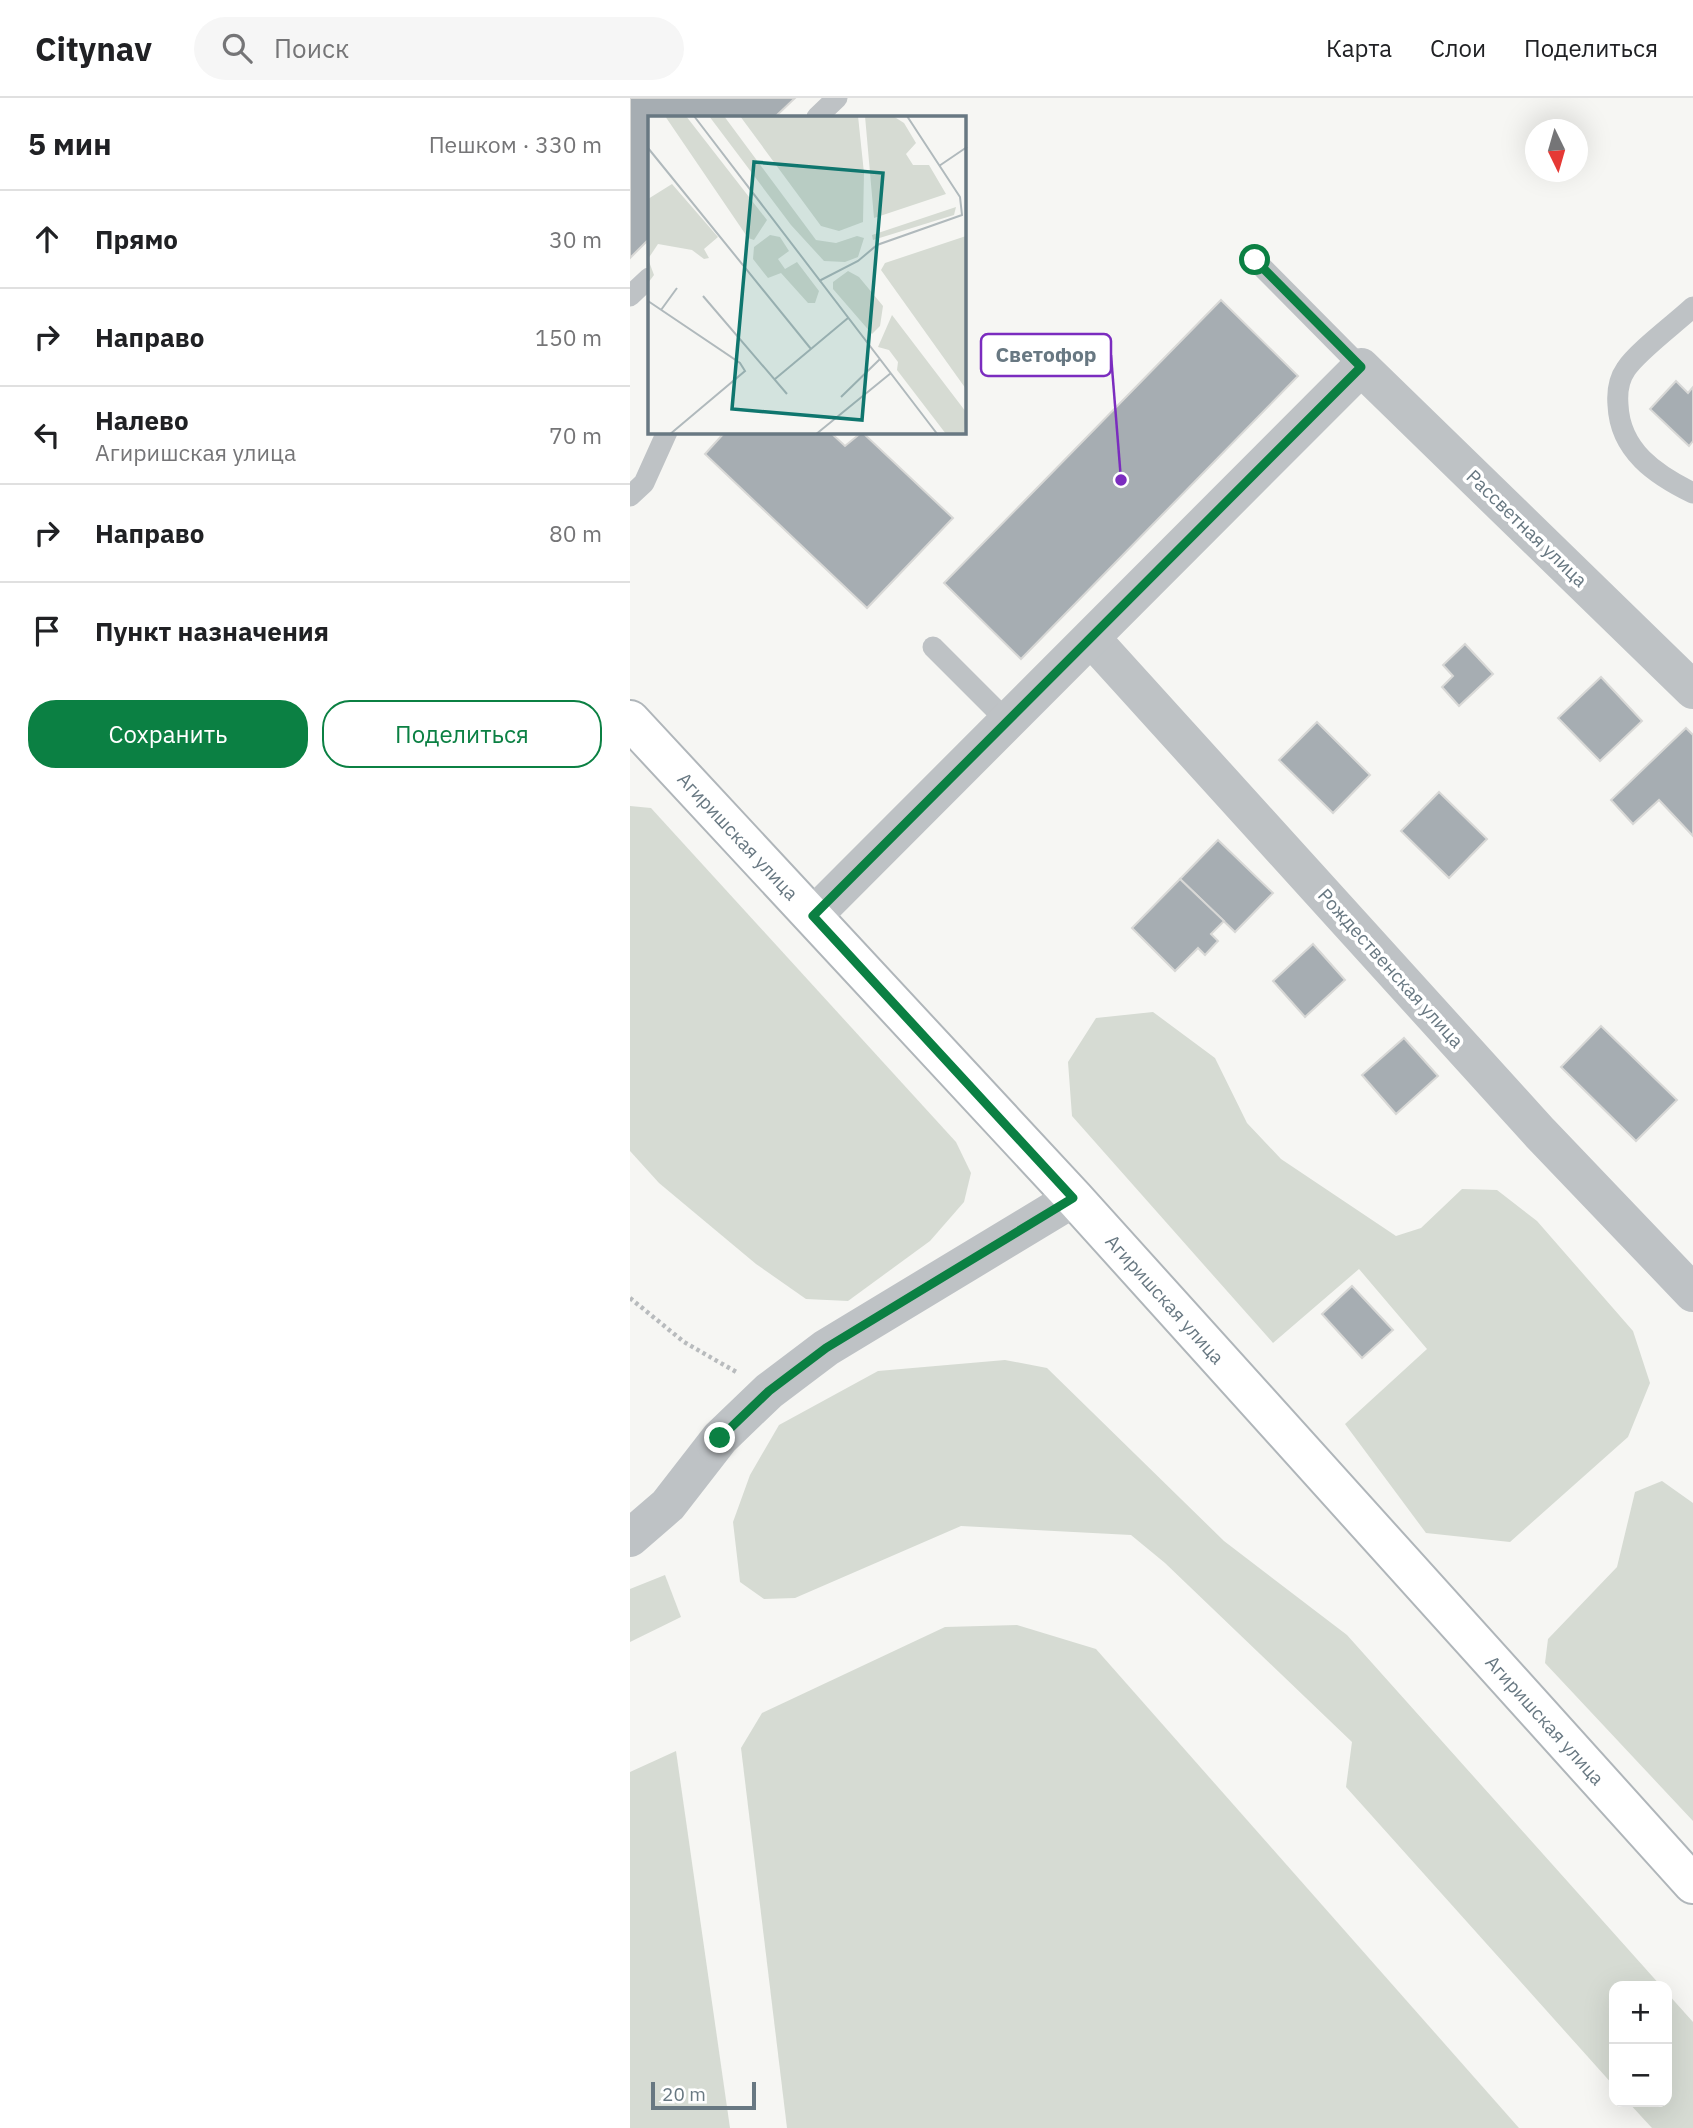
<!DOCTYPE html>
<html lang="ru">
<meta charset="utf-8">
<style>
:root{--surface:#fff;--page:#f6f6f6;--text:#202124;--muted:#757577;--line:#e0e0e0;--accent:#0b8043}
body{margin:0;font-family:"IBM Plex Sans",sans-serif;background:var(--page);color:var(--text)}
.controls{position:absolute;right:21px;bottom:21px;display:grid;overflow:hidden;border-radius:14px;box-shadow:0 7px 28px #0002}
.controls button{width:63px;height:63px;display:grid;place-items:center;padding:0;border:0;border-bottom:2px solid var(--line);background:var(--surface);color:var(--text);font:35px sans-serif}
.compass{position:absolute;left:895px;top:21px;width:63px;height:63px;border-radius:50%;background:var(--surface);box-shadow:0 7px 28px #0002;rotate:175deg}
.scale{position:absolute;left:21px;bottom:18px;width:105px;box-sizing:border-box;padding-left:7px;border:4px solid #687882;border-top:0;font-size:19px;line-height:24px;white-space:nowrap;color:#687882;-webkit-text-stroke:5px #fff;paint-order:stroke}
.stop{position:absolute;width:21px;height:21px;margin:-16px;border:5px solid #0b8043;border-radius:50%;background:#fff}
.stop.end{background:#0b8043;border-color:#fff;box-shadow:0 2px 7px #0008}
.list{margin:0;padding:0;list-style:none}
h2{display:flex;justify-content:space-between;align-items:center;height:91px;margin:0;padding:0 28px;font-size:30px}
h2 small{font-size:23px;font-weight:400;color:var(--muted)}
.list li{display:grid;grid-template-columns:46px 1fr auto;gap:21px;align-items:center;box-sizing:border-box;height:98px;padding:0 28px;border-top:2px solid var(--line)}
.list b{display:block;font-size:26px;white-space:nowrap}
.list p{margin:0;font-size:23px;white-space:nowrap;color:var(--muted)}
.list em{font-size:23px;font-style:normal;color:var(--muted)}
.actions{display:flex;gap:14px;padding:21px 28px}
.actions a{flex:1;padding:16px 0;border:2px solid var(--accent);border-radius:28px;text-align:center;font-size:24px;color:var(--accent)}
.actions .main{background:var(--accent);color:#fff}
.icon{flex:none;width:38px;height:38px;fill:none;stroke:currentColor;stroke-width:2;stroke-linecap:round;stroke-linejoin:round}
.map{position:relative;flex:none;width:1063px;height:2030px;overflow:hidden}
header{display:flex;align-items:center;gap:42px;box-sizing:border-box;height:98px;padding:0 35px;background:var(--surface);border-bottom:2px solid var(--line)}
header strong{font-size:33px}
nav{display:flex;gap:38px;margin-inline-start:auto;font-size:24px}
.search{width:490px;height:63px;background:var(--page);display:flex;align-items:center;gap:18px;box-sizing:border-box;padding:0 24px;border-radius:38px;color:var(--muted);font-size:26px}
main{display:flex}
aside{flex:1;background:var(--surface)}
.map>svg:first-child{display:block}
.green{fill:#d6dbd3}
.building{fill:#a6adb2;stroke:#d8d8d6;stroke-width:2}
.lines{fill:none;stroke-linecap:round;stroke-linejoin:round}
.secondary-casing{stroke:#b0b6ba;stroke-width:42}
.path{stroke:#b8bbbd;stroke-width:4.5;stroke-dasharray:3.5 3.5;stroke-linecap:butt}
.lane{stroke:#bec2c5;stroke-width:21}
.street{stroke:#bec2c5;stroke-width:38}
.secondary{stroke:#fff;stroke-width:38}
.route{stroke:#0b8043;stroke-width:9}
.labels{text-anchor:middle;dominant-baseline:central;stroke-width:7;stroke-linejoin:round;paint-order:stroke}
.street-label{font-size:19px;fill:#687882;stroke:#fff}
.inset-road{fill:none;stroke:#b0b9bc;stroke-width:2}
.view{fill:#0f766e;fill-opacity:0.15;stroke:#0f766e;stroke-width:3.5}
.inset-edge{fill:none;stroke:#687882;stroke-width:3.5}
.leader{fill:none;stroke:#7b2cbf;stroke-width:2.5}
.callout-dot{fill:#7b2cbf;stroke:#fff;stroke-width:2.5}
.callout{fill:#fff;stroke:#7b2cbf;stroke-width:2.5}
.callout-label{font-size:21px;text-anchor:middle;font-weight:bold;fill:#687882}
</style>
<header>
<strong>Citynav</strong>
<div class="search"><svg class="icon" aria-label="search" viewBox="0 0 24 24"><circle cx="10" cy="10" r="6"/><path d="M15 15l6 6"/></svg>Поиск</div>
<nav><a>Карта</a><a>Слои</a><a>Поделиться</a></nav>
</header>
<main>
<aside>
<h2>5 мин<small>Пешком · 330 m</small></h2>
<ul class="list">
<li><svg class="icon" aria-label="ahead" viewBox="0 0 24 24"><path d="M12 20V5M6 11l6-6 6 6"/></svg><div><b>Прямо</b></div><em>30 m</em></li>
<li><svg class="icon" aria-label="right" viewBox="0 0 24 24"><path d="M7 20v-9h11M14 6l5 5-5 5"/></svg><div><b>Направо</b></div><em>150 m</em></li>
<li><svg class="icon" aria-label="left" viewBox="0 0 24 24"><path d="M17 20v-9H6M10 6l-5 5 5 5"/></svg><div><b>Налево</b><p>Агиришская улица</p></div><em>70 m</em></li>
<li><svg class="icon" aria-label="right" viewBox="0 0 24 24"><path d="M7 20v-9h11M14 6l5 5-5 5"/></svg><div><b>Направо</b></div><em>80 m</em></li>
<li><svg class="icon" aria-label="arrive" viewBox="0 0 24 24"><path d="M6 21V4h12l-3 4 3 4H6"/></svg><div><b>Пункт назначения</b></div></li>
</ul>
<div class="actions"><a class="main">Сохранить</a><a>Поделиться</a></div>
</aside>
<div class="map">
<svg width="1063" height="2030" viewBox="0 0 1063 2030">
<rect width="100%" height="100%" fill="#f6f6f3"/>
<g class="green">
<polygon points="0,708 21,710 326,1044 341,1075 334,1104 300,1143 218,1203 176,1201 126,1166 29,1085 0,1053"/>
<polygon points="523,914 585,960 617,1025 651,1061 766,1138 791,1130 832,1091 867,1092 907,1123 1003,1233 1020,1285 998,1339 880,1444 796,1435 715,1326 797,1251 729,1171 643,1245 442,1018 438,964 466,920"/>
<polygon points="375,1262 417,1270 594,1443 717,1537 1031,1888 984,1888 984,1988 716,1689 722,1644 535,1465 501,1437 331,1428 165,1500 134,1501 110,1484 103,1424 120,1377 149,1327 248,1273"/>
<polygon points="1032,1383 1063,1405 1063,1723 915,1565 918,1541 987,1469 1005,1394"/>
<polygon points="35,1477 51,1519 0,1544 0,1491"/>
<polygon points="387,1527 466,1551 889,2030 157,2030 111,1650 132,1615 315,1529"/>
<polygon points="46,1653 100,2030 0,2030 0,1674"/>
<polygon points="1037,1895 1063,1924 1063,2030 1022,2030 998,2004 1037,2004"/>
</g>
<g class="building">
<polygon points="0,0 165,0 145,19 19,19 19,141 0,160"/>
<polygon points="591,202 668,278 391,561 314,485"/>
<polygon points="1046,283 1058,295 1063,289 1063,343 1059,348 1020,311"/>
<polygon points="95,334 200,334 215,348 232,334 323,420 237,510 75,356"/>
<polygon points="835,546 863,576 829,608 812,589 823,578 813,567"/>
<polygon points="971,579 1012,623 970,663 928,620"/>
<polygon points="687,624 740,677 703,715 649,662"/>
<polygon points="1056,630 1063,637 1063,738 1029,702 1003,726 981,702"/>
<polygon points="809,694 857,741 819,780 771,733"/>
<polygon points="588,742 643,795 605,834 550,781"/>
<polygon points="550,781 594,823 581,836 588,843 575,857 568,850 545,873 502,830"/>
<polygon points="683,846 715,882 675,919 643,883"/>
<polygon points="971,928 1047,1002 1006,1043 931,969"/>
<polygon points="774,940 808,978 766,1016 732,977"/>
<polygon points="722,1188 763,1232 732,1260 692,1216"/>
</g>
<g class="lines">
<g class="secondary-casing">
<polyline id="secondary" points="0,622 444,1100 1063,1786"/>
</g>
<polyline class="path" points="0,1200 54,1244 108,1275"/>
<g class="lane">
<polyline points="187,19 207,0"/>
<polyline points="625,162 731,269"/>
<polyline points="0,198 19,180"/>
<path d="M 1063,209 C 1046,225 1008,253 996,271 C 989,281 987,295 988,307 C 990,353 1026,377 1063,395"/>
<polyline points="0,398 14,385 37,334"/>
<polyline points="303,549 378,624"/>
</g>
<g class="street">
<polyline points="462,541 910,1035 1063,1195"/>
<polyline points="183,818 731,269 1063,592"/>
<polyline points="0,1440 38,1407 90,1340 139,1293 196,1250 444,1100"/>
</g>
<use href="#secondary" class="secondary"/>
</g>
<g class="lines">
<polyline class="route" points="90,1340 139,1293 196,1250 443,1100 183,818 731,269 625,162"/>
</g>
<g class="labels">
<g class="street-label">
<text transform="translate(897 430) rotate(44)">Рассветная улица</text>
<text transform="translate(108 738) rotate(47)">Агиришская улица</text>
<text transform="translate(761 870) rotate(48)">Рождественская улица</text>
<text transform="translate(535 1201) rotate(48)">Агиришская улица</text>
<text transform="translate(915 1622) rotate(48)">Агиришская улица</text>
</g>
</g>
<g transform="translate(18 18)">
<rect width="318" height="318" fill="#f6f6f3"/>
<path d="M 17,0 L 38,0 L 119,104 L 106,124 L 100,122 ZM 61,0 L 76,0 L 168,124 L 188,127 L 209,120 L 216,122 L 210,141 L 197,146 L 176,145 L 143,109 ZM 92,0 L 210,0 L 216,57 L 215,106 L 191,115 L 173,110 ZM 217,0 L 245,0 L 256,7 L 268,27 L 258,38 L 265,49 L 281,49 L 298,78 L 226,102 ZM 24,68 L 70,121 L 56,133 L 61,142 L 56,143 L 44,134 L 10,128 L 0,143 L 6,159 L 0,167 L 0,83 ZM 308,91 L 306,99 L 225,124 L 224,119 ZM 122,119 L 132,121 L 141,135 L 130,143 L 137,153 L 149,146 L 171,175 L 167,187 L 160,187 L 133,157 L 120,162 L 105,143 L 106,131 ZM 318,120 L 318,273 L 233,154 L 237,147 ZM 200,155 L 211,161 L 235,190 L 232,210 L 224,218 L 185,173 L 185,166 ZM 244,199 L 318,296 L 316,318 L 298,318 L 249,254 L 250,246 L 241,234 L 230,231 Z" fill="#d6dbd3"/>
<path class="inset-road" d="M 46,0 L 290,319M 0,32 L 163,233M 291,50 L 319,31M 171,165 L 210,145 L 229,129 L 314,99 L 312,81 L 259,0M 55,180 L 139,278M 0,185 L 92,247 L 97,255 L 21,319M 13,194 L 29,172M 127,263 L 200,202M 193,281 L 232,243M 167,319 L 243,257"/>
<path class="view" d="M 106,46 L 235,57 L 214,304 L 84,293 Z"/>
<rect width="318" height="318" class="inset-edge"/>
</g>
<path class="leader" d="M491 382L481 257"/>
<circle class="callout-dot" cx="491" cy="382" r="7"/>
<rect class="callout" x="351" y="236" width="130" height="42" rx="7"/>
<g class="callout-label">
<text x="416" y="264">Светофор</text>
</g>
</svg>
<div class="controls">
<button>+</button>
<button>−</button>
</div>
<svg class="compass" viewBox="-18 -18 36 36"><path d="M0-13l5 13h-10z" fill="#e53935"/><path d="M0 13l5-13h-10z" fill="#757577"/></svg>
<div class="scale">20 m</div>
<div class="stop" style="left:625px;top:162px"></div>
<div class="stop end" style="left:90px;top:1340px"></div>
</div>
</main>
